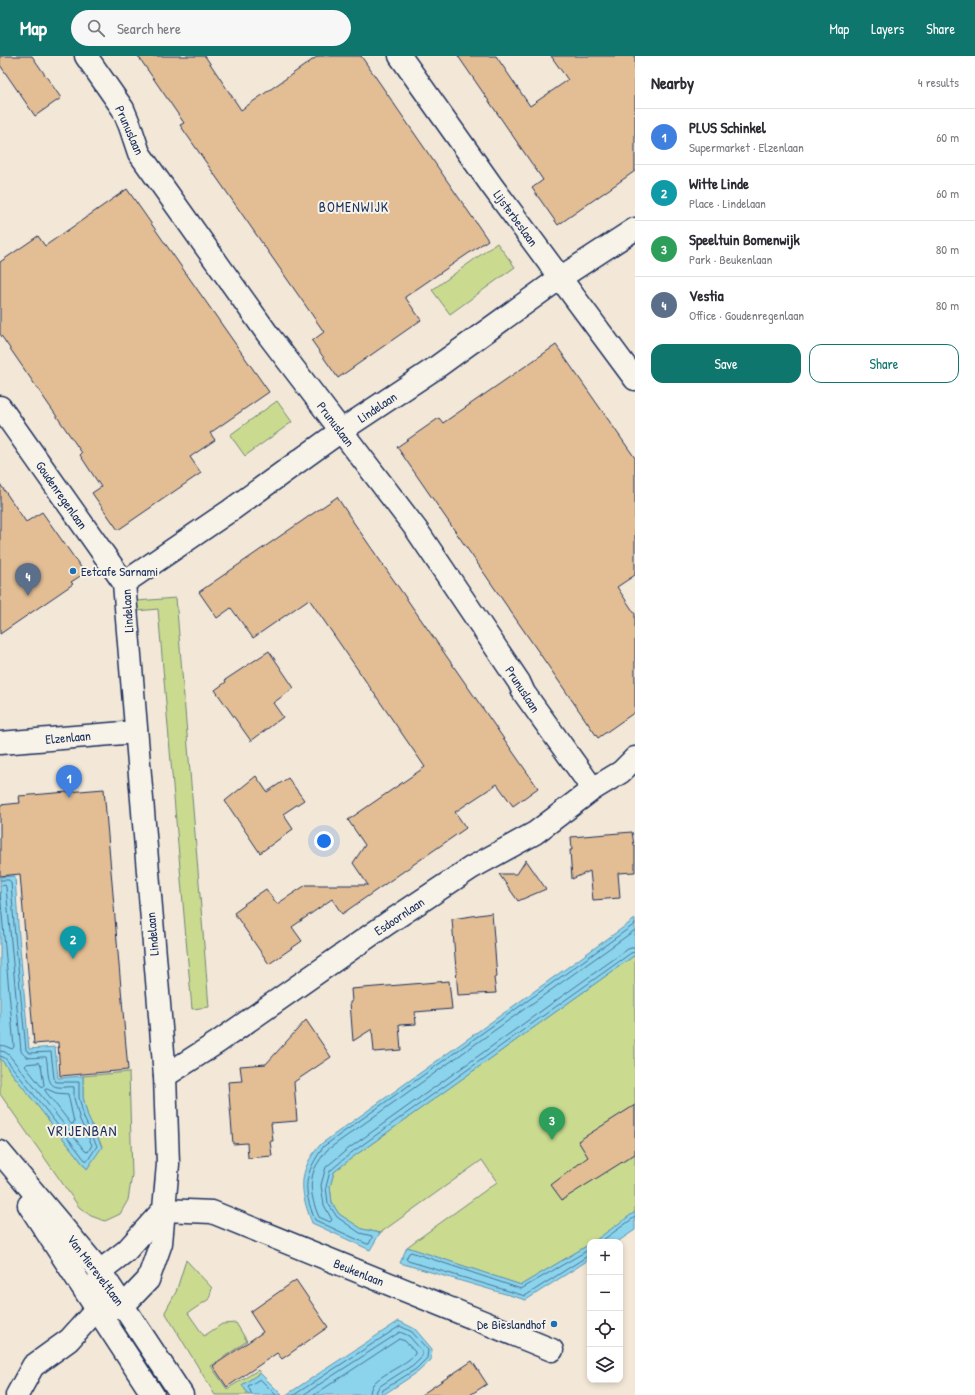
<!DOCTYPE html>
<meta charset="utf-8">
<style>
:root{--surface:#fff;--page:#f7f7f7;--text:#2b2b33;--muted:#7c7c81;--line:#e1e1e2;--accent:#0f766e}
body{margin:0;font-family:"Patrick Hand",sans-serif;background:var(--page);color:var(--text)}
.controls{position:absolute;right:12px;bottom:12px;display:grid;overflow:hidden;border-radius:8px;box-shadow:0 2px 6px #0003}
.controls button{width:36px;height:36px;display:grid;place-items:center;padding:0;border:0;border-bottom:1px solid var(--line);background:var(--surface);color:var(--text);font:20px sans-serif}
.you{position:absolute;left:324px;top:785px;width:14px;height:14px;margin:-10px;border:3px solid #fff;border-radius:50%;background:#1a73e8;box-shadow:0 0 0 6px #1a73e833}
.badge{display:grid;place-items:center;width:26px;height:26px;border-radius:50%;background:var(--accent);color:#fff;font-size:13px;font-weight:700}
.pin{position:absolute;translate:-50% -33px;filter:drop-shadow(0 1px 2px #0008)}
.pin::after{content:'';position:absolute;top:21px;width:14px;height:12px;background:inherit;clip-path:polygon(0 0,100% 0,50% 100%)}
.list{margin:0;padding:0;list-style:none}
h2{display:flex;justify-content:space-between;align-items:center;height:52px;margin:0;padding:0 16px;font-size:17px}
h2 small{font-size:13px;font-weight:400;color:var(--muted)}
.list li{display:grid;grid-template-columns:26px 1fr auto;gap:12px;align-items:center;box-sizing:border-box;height:56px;padding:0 16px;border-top:1px solid var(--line)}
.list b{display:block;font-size:15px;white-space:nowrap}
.list p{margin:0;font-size:13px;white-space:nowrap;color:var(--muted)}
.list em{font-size:13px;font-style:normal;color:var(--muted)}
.actions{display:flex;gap:8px;padding:12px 16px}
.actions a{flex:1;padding:9px 0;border:1px solid var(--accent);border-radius:12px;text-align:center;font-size:14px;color:var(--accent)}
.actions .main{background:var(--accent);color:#fff}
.icon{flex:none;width:22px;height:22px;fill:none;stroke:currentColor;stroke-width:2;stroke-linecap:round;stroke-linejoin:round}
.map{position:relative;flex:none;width:635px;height:1339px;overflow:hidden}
header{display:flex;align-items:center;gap:24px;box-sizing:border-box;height:56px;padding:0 20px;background:var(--accent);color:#fff}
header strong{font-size:19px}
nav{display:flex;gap:22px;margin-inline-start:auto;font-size:14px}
.search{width:280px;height:36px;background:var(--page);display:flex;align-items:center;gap:10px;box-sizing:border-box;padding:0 14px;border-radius:22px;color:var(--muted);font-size:15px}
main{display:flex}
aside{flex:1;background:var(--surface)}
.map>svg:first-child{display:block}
.green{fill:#cadb90;stroke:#728577}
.water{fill:#8bd4ec;stroke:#5e92b3}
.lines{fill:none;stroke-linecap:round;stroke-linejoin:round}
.shore{stroke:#487197;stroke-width:1}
.building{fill:#e3be94;stroke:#1b2f5e}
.street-casing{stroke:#1b2f5e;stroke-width:25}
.secondary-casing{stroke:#1b2f5e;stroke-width:25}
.street{stroke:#f7f3e8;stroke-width:22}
.secondary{stroke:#f7f3e8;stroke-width:22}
.poi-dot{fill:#1f6fb2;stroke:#f7f3e8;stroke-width:1.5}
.labels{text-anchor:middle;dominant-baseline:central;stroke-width:4;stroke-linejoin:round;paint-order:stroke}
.street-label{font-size:13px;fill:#1b2f5e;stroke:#f7f3e8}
.poi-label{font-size:13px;fill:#1b2f5e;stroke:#f7f3e8;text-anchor:start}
.neighbourhood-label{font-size:14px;letter-spacing:1px;fill:#1b2f5e;stroke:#f7f3e8}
.quarter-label{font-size:15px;letter-spacing:1px;fill:#1b2f5e;stroke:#f7f3e8}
</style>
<header>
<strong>Map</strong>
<div class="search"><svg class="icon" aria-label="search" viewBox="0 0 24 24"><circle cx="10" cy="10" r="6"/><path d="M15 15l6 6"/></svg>Search here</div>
<nav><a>Map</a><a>Layers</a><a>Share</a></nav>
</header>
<main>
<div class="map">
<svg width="635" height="1339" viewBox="0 0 635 1339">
<rect width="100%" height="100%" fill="#f3e8d7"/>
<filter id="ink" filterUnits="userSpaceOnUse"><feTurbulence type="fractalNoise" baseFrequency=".025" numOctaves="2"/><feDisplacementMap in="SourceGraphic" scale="8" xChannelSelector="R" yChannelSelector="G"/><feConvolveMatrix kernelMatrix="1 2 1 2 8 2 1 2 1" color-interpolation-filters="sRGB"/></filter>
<g filter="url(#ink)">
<g class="green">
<polygon points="497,187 515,211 450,258 432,234"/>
<polygon points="277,345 292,366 245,400 230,379"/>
<polygon points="176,542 209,951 192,953 158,553 137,555 137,545"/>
<polygon points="635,899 635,1156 596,1184 590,1186 590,1188 521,1229 407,1191 497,1126 482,1104 380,1177 362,1173 339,1158 332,1147 330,1131 334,1116 353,1101"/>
<polygon points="0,1002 87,1113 102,1090 88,1061 83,1041 83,1020 129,1016 132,1119 128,1144 120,1158 105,1165 91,1160 79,1151 0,1038"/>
<polygon points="186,1204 212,1232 209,1243 188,1257 204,1280 222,1268 236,1267 247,1285 211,1310 227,1333 258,1314 260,1317 242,1329 249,1339 215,1339 165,1256 176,1236"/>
</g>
<g class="water">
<polygon points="15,820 18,869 29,993 55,991 58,1022 83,1020 83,1041 88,1061 102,1091 87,1113 0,1002 0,821"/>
<path d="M 635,863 L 635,899 L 353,1101 L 334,1116 L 330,1131 L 332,1147 L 339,1158 L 362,1173 L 380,1177 L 370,1194 L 312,1167 C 305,1148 298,1129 307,1109 C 310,1101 316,1094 321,1088 Z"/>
<polygon points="635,1156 635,1174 617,1186 593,1186"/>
<polygon points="590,1188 590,1203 526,1244 400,1207 407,1191 521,1229"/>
<polygon points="399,1265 415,1273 432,1293 431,1304 418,1316 383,1339 286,1339"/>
<polygon points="260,1317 282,1339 249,1339 242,1329"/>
</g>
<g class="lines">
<g class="shore">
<polyline points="0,824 9,824 11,826 14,869 26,994 30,997 51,996 54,1022 56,1026 79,1026 79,1041 84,1062 97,1090 88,1104 85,1104 5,1002 0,1000"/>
<path d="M 0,830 L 5,829 L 6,831 L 21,995 C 27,1006 37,1000 46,1001 C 49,1010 45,1030 58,1031 C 63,1032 69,1030 74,1031 L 74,1042 L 80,1064 L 92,1089 L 88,1096 L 85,1095 L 9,999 L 5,996 L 0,995"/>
<polyline points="0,836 14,991 12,993 5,990 0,989"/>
<path d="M 635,868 L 324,1090 C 304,1119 302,1131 315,1164 L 367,1188 L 369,1188 L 372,1182 L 372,1180 L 360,1177 L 337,1161 L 328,1147 L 326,1131 L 330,1115 L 351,1097 L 631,897 L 635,896"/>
<path d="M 635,874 L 327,1094 C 323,1099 318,1106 315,1112 C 308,1128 312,1145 319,1161 L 330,1166 L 332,1164 L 324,1149 L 321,1129 L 326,1111 L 348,1093 L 628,893 L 635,891"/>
<polygon points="39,1007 41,1009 44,1029 43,1031 41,1030 25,1010 27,1008"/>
<polygon points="47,1033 56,1037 68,1038 74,1066 73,1068 71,1068 46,1036 45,1034"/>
<polyline points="600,1186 635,1161"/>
<polyline points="590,1193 521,1233 411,1196 409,1197 406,1203 408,1205 525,1240 586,1201 590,1200"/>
<polyline points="252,1339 248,1330 260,1323 276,1339"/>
<polyline points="294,1339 400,1270 412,1276 428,1294 427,1302 416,1313 383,1334 381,1339"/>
<polyline points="303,1339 400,1276 409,1280 422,1295 422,1300 413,1309 380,1330 377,1334 376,1339"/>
<path d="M 314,1339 L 399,1283 L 405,1285 L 415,1296 L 415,1298 C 404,1310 384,1317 374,1327 C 371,1331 370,1335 370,1339"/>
</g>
</g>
<g class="building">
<polygon points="0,0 32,0 61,42 35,60 0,9"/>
<polygon points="138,0 205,0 241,54 318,0 361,0 488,184 405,241 421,264 338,322 312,285 324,276 180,69 184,67"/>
<polygon points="458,0 496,0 530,50 568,24 551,0 635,0 635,115 558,169 532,132 543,124"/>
<polygon points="127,133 269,336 210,377 215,384 190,401 201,417 118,474 92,437 101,431 80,399 82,397 0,278 0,206 38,180 45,190"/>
<polygon points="556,289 635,402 635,519 617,531 635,558 635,656 598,682 397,391 439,362 443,367"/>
<polygon points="0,428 26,466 42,456 85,517 71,526 73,528 0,578"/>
<polygon points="337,441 354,467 538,732 513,750 497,728 455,756 466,772 342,858 332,843 292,871 302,885 269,908 234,857 245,849 244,848 266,833 277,848 306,829 368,829 353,807 365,789 348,764 425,711 309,543 253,582 231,552 217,562 199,536"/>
<polygon points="269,595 294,632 273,647 283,661 251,685 215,634 226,626 225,624"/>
<polygon points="256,720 267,736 288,722 304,744 283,758 293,773 260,797 225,745"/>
<polygon points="104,733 128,1014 60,1020 58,986 34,988 20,818 0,820 0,749 20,747 19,740"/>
<polygon points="632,776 634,789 635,789 635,816 618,817 620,842 593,844 590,815 572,823 570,794 572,794 571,781"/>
<polygon points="526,804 546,833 518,845 499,818 517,818"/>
<polygon points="492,857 497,921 494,922 496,937 458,939 452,863"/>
<polygon points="449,925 452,953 415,956 416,968 399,969 401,994 374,996 372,973 353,985 350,946 352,946 351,933"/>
<polygon points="306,964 331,1001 294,1026 297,1065 271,1067 273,1085 270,1085 272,1100 248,1102 247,1087 233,1088 228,1026 242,1025 240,1010 266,1008"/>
<polygon points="635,1049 635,1098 562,1144 551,1129 588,1101 578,1085"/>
<polygon points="296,1224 328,1271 282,1303 277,1297 227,1331 213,1310 263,1276 250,1256"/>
<polygon points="472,1305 487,1328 470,1339 421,1339"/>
</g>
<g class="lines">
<g class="street-casing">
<g id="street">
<polyline points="86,0 123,53 130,70 139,97 269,280 416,473 519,626 524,637 593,733"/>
<polyline points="400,0 492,130 635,323"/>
<polyline points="0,351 124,527"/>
<polyline points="0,687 136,676"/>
<polyline points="165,1020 218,986 388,867 471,812 535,777 593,733 621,716 635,702"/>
<polyline points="163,1154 212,1156 552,1294"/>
<polyline points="96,1254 123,1250 148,1224 161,1187 168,1108 165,1020 124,527 231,454 342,374 434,313 560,222 635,173"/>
<polyline points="96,1254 100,1215 126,1195 163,1154"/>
<polyline points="17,1339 33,1310 69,1284 96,1254"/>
</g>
</g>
<g class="secondary-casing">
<g id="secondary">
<polyline points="0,1096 100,1215 182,1339"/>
<polyline points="29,1149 153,1339"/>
</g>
</g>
<use href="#street" class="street"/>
<use href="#secondary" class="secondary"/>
</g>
</g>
<g class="poi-dot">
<circle cx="73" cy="515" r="4"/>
<circle cx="554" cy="1268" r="4"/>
</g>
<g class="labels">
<g class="street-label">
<text transform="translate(130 74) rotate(66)">Prunuslaan</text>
<text transform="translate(516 162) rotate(54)">Lijsterbeslaan</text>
<text transform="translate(377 351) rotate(-34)">Lindelaan</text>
<text transform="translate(336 368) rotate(53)">Prunuslaan</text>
<text transform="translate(62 439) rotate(55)">Goudenregenlaan</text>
<text transform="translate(127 555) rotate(-94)">Lindelaan</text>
<text transform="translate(523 633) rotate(57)">Prunuslaan</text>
<text transform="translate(68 681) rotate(-5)">Elzenlaan</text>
<text transform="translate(399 860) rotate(-34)">Esdoornlaan</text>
<text transform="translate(152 878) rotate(-95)">Lindelaan</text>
<text transform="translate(96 1214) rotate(53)">Van Miereveltlaan</text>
<text transform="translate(359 1216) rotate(22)">Beukenlaan</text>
</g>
<g class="poi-label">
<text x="81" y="515">Eetcafe Sarnami</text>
<text x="546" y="1268" text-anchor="end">De Bieslandhof</text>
</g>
<g class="neighbourhood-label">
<text x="354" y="150">BOMENWIJK</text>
</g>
<g class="quarter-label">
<text x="82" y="1074">VRIJENBAN</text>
</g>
</g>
</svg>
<div class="controls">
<button>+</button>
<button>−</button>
<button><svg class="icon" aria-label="locate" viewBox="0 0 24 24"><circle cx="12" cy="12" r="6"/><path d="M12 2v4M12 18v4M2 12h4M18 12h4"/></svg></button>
<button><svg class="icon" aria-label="layers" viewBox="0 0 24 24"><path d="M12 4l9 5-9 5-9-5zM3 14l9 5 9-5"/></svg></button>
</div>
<div class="you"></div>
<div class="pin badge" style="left:69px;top:742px;background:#3f7fe0">1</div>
<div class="pin badge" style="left:73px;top:903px;background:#0f9aa8">2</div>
<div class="pin badge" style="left:552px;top:1084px;background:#2e9e5b">3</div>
<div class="pin badge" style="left:28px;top:540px;background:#5c6f8a">4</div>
</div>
<aside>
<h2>Nearby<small>4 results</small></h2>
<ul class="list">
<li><span class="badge" style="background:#3f7fe0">1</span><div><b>PLUS Schinkel</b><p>Supermarket · Elzenlaan</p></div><em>60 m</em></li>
<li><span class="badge" style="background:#0f9aa8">2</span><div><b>Witte Linde</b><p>Place · Lindelaan</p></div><em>60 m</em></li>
<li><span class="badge" style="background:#2e9e5b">3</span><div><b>Speeltuin Bomenwijk</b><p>Park · Beukenlaan</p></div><em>80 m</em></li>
<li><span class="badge" style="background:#5c6f8a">4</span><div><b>Vestia</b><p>Office · Goudenregenlaan</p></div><em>80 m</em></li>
</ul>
<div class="actions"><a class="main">Save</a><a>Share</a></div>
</aside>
</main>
